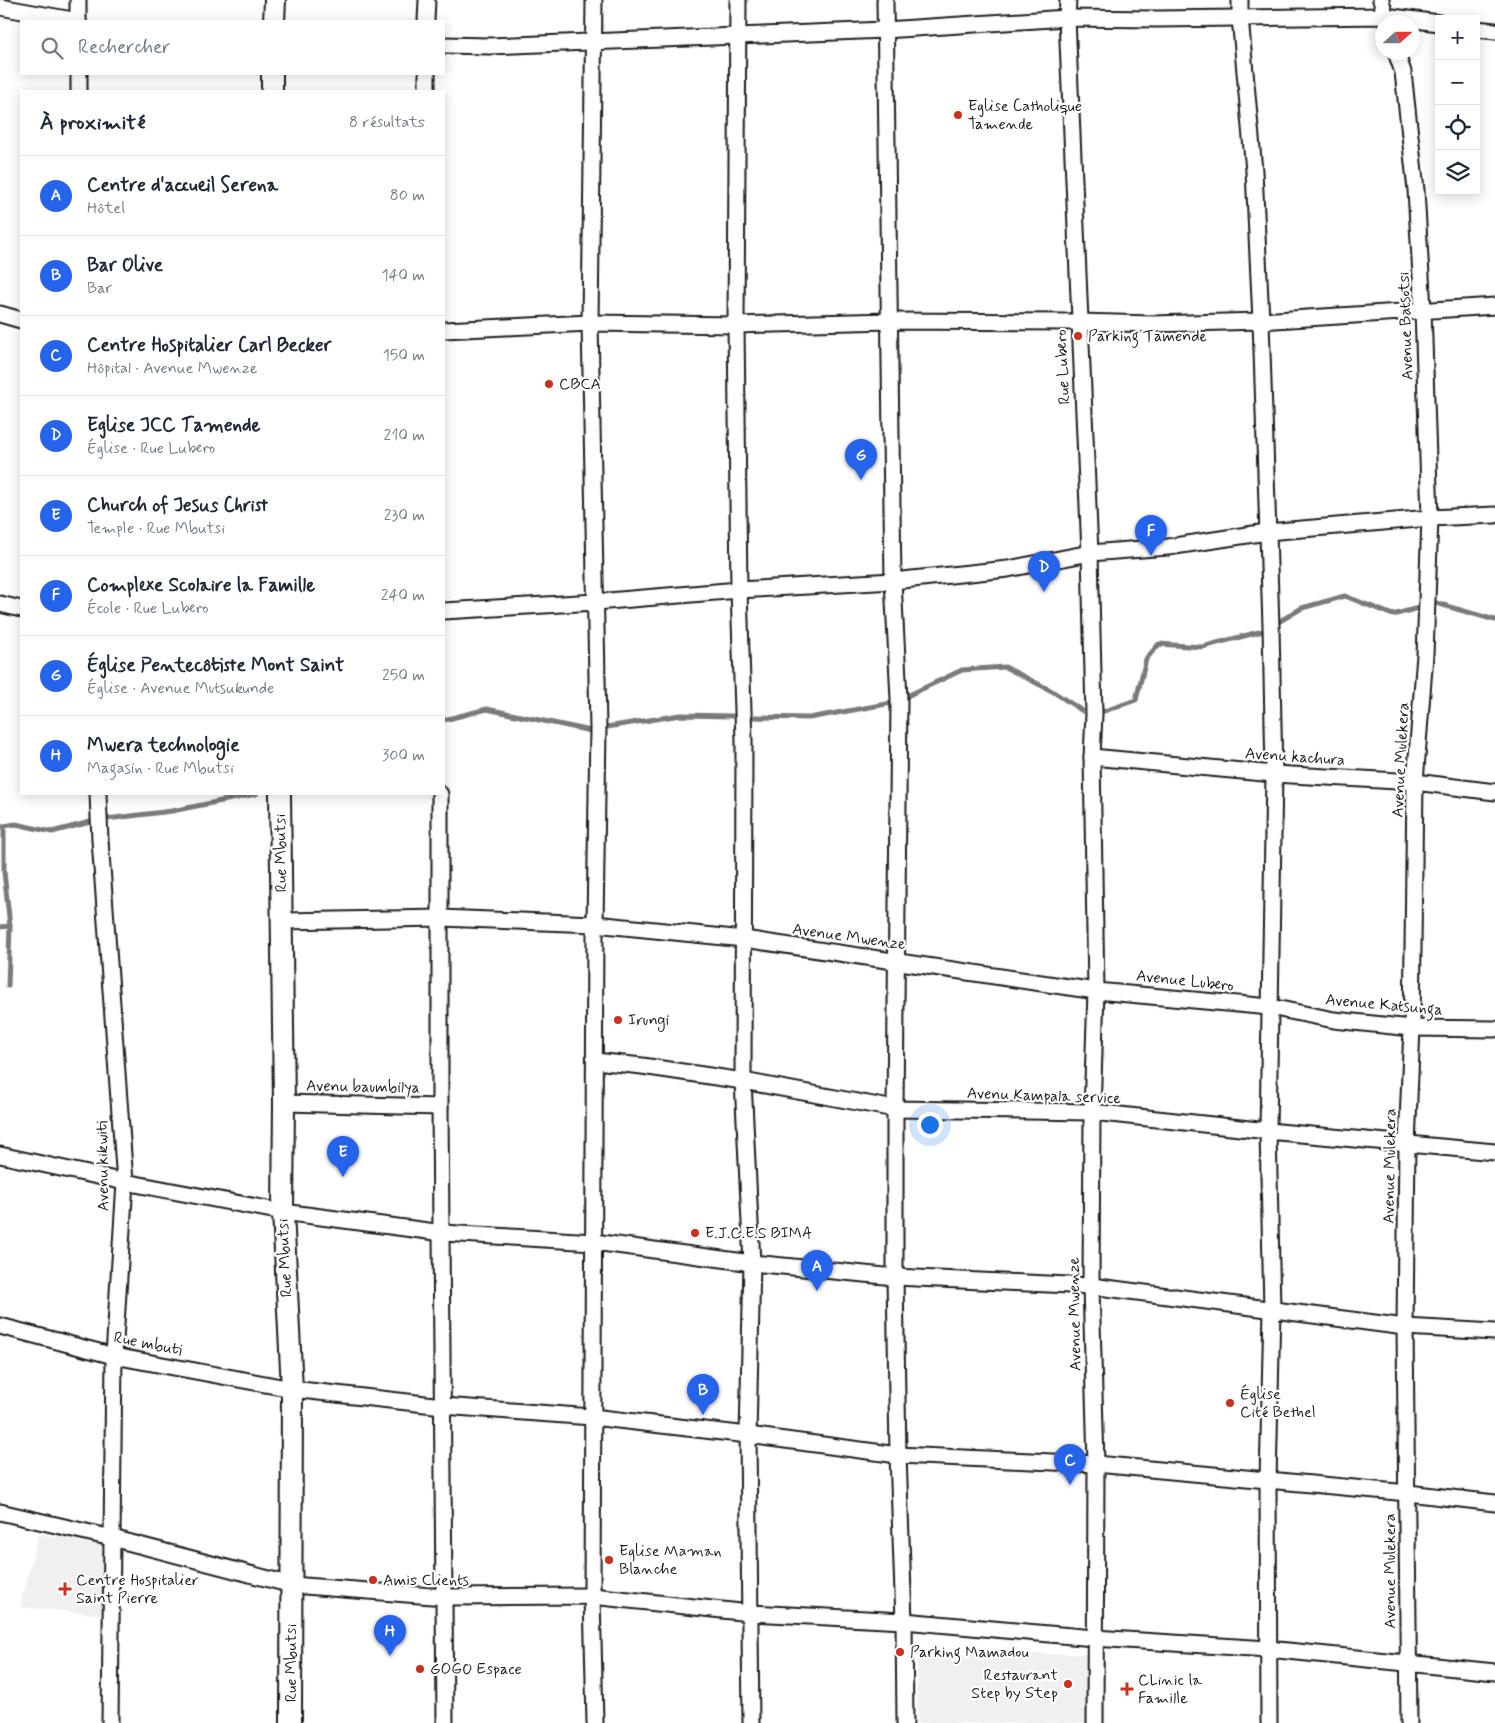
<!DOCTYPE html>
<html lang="fr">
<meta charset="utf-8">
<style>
:root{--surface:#fff;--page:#f2f2f3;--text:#1f2937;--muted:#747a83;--line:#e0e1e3;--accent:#2563eb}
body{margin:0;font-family:Mynerve,sans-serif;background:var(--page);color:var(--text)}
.controls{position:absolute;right:15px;top:15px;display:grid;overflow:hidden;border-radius:0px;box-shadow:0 2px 12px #0003}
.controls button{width:45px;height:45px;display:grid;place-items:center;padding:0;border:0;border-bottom:1px solid var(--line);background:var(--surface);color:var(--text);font:25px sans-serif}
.compass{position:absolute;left:1375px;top:15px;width:45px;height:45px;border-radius:50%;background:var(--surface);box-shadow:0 2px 12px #0003;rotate:69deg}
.you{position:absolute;left:929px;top:1124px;width:18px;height:18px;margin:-12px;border:4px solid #fff;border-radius:50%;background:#1a73e8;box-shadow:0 0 0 8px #1a73e833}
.badge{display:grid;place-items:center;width:32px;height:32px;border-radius:50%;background:var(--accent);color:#fff;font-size:16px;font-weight:700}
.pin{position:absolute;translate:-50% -41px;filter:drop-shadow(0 1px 2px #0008)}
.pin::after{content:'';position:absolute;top:26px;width:18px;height:15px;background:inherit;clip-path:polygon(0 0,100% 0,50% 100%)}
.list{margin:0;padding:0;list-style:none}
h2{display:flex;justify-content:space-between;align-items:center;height:65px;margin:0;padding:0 20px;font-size:21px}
h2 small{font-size:16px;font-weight:400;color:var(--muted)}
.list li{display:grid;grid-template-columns:32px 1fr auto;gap:15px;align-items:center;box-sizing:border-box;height:80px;padding:0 20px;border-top:1px solid var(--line)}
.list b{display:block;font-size:19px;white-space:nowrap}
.list p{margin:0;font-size:16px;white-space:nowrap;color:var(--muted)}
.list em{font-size:16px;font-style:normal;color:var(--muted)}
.icon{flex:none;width:28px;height:28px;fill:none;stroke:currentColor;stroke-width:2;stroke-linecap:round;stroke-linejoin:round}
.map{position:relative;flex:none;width:1495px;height:1723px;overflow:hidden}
.search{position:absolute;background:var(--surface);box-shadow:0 2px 12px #0003;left:20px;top:20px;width:425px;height:55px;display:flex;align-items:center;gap:12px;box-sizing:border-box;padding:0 18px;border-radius:0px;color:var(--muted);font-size:19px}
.panel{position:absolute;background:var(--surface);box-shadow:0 2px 12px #0003;left:20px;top:90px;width:425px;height:705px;border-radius:0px}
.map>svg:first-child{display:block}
.built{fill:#f0f0f0}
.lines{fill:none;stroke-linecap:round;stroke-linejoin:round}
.stream{stroke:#7a7a7a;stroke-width:5}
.street-casing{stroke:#1c1c1c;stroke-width:19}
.secondary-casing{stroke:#1c1c1c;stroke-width:24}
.street{stroke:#fff;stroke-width:15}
.secondary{stroke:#fff;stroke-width:20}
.poi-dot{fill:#c8321e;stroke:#fff;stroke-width:2}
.labels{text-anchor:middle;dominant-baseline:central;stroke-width:4.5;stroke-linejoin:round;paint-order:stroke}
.poi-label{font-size:16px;fill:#1c1c1c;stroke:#fff;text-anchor:start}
.street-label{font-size:16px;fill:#1c1c1c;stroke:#fff}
</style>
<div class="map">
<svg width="1495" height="1723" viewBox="0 0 1495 1723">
<rect width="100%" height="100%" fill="#fff"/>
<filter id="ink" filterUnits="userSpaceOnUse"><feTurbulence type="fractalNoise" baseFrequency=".02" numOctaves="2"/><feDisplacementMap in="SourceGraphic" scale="10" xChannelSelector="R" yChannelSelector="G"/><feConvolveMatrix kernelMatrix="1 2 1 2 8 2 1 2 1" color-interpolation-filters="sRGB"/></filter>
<g filter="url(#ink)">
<g class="built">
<polygon points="38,1535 103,1540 106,1615 20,1607"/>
<polygon points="917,1654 1089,1654 1090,1723 917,1723"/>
</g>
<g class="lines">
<g class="stream">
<polyline points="907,696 962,670 1005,667 1052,691 1090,716 1136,700 1146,659 1159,644 1202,647 1263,631 1302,608 1345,596 1393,615 1436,603 1495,620"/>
<polyline points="752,717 809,718 892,703"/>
<polyline points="444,720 487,709 591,731"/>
<polyline points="607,727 680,715 733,716"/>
<polyline points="0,927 10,926"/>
<polyline points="8,986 10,926 4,872 4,826 16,824 52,832 98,820 172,811 256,794"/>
</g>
<g class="street-casing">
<g id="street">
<polyline points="78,0 78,21"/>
<polyline points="594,0 590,323 598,729 595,924 592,1596 595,1723"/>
<polyline points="738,0 736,325 739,590 744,741 743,1081 752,1263 748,1435 751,1723"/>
<polyline points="885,0 893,581 899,699 895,1109 895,1277 898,1455 904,1621 905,1723"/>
<polyline points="1068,0 1067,18 1090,553 1094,714 1092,757 1096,991 1092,1112 1091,1286 1096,1464 1095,1723"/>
<polyline points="1240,0 1240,17 1254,171 1261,321 1271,626 1274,774 1268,1131 1272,1309 1268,1481 1269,1723"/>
<polyline points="1381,0 1387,22"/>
<polyline points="0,7 78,21"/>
<polyline points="426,21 427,0"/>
<polyline points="1476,29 1495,31"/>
<polyline points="444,45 489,46 737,36 885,30 1067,18 1157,19 1385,16 1439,23"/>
<polyline points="1396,52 1403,72 1416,190 1423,310 1430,518 1425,655 1415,782 1412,1028 1407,1144 1405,1327 1409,1723"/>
<polyline points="79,74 79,91"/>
<polyline points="427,74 427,91"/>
<polyline points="0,314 21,320"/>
<polyline points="444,330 590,323 736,325 890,321 1079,322 1152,324 1261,321 1495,306"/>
<polyline points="0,604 21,609"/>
<polyline points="444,611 596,602 739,590 893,581 1008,569 1090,553 1168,547 1267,532 1430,518 1495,515"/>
<polyline points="1092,757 1274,774 1415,782 1495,792"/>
<polyline points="98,794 100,840 125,1182 114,1356 110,1723"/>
<polyline points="440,794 440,1107 445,1723"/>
<polyline points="283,921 441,918 595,924 744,939 1096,991 1270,1007 1334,1020 1412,1028 1495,1029"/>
<polyline points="595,1061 642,1066 743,1081 895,1109 1092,1112 1268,1131 1495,1152"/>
<polyline points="284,1103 440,1107"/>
<polyline points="0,1155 125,1182 283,1212 443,1233 594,1242 752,1263 895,1277 1091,1286 1405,1327 1495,1332"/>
<polyline points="0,1326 114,1356 292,1389 443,1406 592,1417 748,1435 898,1455 1096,1464 1408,1493 1495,1503"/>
<polyline points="0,1512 112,1538 292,1585 445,1597 592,1596 750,1613 904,1621 1094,1638 1268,1649 1495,1672"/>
</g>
</g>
<g class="secondary-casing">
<g id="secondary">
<polyline points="274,21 275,0"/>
<polyline points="272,91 272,74"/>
<polyline points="280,794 284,1103 283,1212 292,1389 291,1723"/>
</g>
</g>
<use href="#street" class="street"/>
<use href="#secondary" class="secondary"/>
</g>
</g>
<g class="poi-dot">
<circle cx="958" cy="115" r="5"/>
<circle cx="1078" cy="336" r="5"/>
<circle cx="549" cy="384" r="5"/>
<circle cx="618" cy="1020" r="5"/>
<circle cx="695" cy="1233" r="5"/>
<circle cx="1230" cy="1403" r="5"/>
<circle cx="609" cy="1560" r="5"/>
<circle cx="373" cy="1580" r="5"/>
<path d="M62.5 1581.5h5v5h5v5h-5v5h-5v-5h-5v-5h5z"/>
<circle cx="900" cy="1652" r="5"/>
<circle cx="420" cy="1669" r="5"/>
<circle cx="1068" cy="1684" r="5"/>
<path d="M1124.5 1681.5h5v5h5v5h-5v5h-5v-5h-5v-5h5z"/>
</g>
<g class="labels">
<g class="poi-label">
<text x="968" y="106">Eglise Catholique<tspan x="968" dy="18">Tamende</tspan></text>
<text x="1088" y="336">Parking Tamende</text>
<text x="559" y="384">CBCA</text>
<text x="628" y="1020">Irungi</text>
<text x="705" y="1233">E.J.C.E.S BIMA</text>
<text x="1240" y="1394">Église<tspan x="1240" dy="18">Cité Bethel</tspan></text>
<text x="619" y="1551">Eglise Maman<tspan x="619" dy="18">Blanche</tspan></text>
<text x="76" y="1580">Centre Hospitalier<tspan x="76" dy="18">Saint Pierre</tspan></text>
<text x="383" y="1580">Amis Clients</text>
<text x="910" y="1652">Parking Mamadou</text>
<text x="430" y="1669">GOGO Espace</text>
<text x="1058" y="1675" text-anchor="end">Restaurant<tspan x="1058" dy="18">Step by Step</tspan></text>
<text x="1138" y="1680">CLinic la<tspan x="1138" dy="18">Famille</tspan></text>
</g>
<g class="street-label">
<text transform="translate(1406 326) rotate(-92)">Avenue Batsotsi</text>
<text transform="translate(1063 367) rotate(-93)">Rue Lubero</text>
<text transform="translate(1295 757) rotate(4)">Avenu kachura</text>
<text transform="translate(1401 760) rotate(-87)">Avenue Mulekera</text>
<text transform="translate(281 853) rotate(-91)">Rue Mbutsi</text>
<text transform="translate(849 937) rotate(8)">Avenue Mwenze</text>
<text transform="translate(1185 981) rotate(6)">Avenue Lubero</text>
<text transform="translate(1384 1005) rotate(5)">Avenue Katsunga</text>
<text transform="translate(363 1087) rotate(1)">Avenu baumbilya</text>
<text transform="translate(1044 1096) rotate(2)">Avenu Kampala service</text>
<text transform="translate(103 1166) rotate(-91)">Avenu kikwiti</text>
<text transform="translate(1390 1166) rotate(-89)">Avenue Mulekera</text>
<text transform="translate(285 1258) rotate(-93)">Rue Mbutsi</text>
<text transform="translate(1075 1314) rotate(-91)">Avenue Mwenze</text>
<text transform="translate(148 1344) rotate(11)">Rue mbuti</text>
<text transform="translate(1390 1571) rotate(-90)">Avenue Mulekera</text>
<text transform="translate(291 1663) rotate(-90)">Rue Mbutsi</text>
</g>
</g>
</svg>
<div class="controls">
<button>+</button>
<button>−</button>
<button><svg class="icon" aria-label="locate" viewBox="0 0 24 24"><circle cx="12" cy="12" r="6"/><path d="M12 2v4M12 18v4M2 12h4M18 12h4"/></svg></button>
<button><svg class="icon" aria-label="layers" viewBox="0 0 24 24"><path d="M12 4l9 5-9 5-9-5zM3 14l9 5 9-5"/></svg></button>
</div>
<svg class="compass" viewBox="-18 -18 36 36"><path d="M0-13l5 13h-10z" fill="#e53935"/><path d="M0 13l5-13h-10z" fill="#747a83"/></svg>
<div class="you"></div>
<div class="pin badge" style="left:817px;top:1291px">A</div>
<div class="pin badge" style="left:703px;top:1415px">B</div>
<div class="pin badge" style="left:1070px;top:1485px">C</div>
<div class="pin badge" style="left:1044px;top:592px">D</div>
<div class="pin badge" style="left:343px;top:1177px">E</div>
<div class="pin badge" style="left:1151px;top:556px">F</div>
<div class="pin badge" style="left:861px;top:480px">G</div>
<div class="pin badge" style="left:390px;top:1656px">H</div>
<div class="search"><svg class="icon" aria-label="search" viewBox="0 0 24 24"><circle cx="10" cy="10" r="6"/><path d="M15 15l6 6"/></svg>Rechercher</div>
<section class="panel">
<h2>À proximité<small>8 résultats</small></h2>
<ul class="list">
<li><span class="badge">A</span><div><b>Centre d'accueil Serena</b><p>Hôtel</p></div><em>80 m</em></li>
<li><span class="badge">B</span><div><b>Bar Olive</b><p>Bar</p></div><em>140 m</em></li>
<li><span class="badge">C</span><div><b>Centre Hospitalier Carl Becker</b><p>Hôpital · Avenue Mwenze</p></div><em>150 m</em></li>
<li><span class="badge">D</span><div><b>Eglise JCC Tamende</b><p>Église · Rue Lubero</p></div><em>210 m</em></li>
<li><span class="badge">E</span><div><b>Church of Jesus Christ</b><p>Temple · Rue Mbutsi</p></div><em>230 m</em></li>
<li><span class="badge">F</span><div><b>Complexe Scolaire la Famille</b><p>École · Rue Lubero</p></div><em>240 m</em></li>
<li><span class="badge">G</span><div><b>Église Pentecôtiste Mont Saint</b><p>Église · Avenue Mutsukunde</p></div><em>250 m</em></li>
<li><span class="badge">H</span><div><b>Mwera technologie</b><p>Magasin · Rue Mbutsi</p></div><em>300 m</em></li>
</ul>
</section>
</div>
